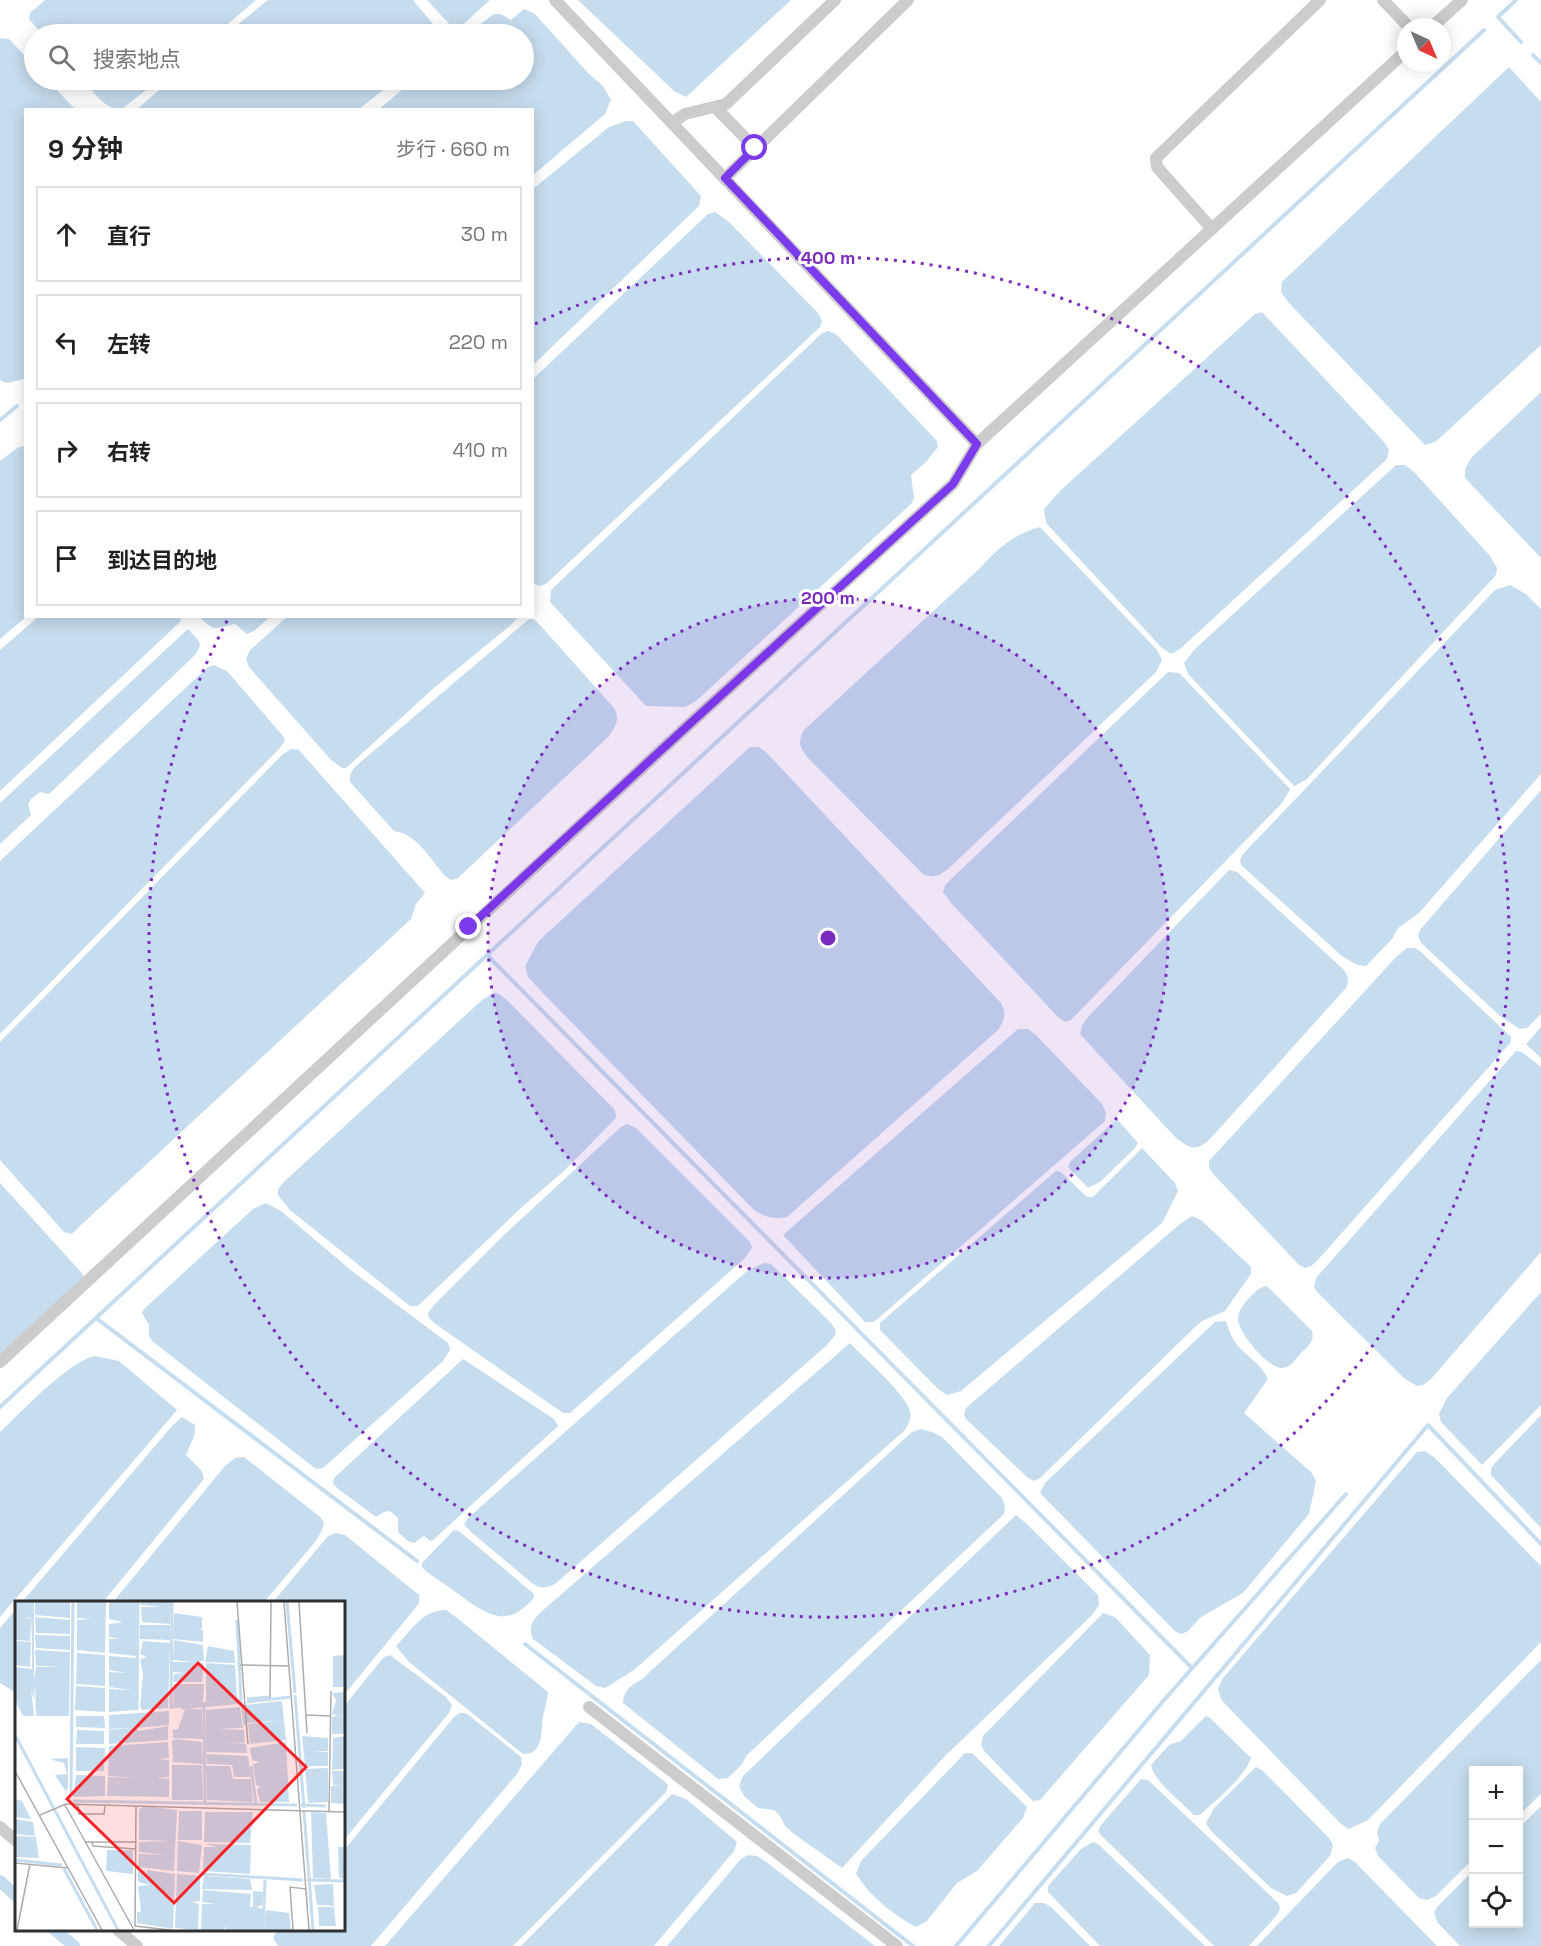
<!DOCTYPE html>
<html lang="zh">
<meta charset="utf-8">
<style>
:root{--surface:#fff;--page:#f2f2f2;--text:#202124;--muted:#757577;--line:#e0e0e0}
body{margin:0;font-family:"Space Grotesk","Noto Sans SC",sans-serif;background:var(--page);color:var(--text)}
.controls{position:absolute;right:18px;bottom:18px;display:grid;overflow:hidden;border-radius:0px;box-shadow:0 3px 15px #0003}
.controls button{width:54px;height:54px;display:grid;place-items:center;padding:0;border:0;border-bottom:2px solid var(--line);background:var(--surface);color:var(--text);font:30px sans-serif}
.compass{position:absolute;left:1397px;top:18px;width:54px;height:54px;border-radius:50%;background:var(--surface);box-shadow:0 3px 15px #0003;rotate:136deg}
.stop{position:absolute;width:18px;height:18px;margin:-14px;border:4px solid #7c3aed;border-radius:50%;background:#fff}
.stop.end{background:#7c3aed;border-color:#fff;box-shadow:0 2px 6px #0008}
.list{margin:0;padding:0;list-style:none}
h2{display:flex;justify-content:space-between;align-items:center;height:78px;margin:0;padding:0 24px;font-size:26px}
h2 small{font-size:20px;font-weight:400;color:var(--muted)}
.list li{display:grid;grid-template-columns:39px 1fr auto;gap:18px;align-items:center;box-sizing:border-box;height:96px;margin:0 12px 12px;padding:0 12px;border:2px solid var(--line);border-radius:0px}
.list b{display:block;font-size:22px;white-space:nowrap}
.list em{font-size:20px;font-style:normal;color:var(--muted)}
.icon{flex:none;width:33px;height:33px;fill:none;stroke:currentColor;stroke-width:2;stroke-linecap:round;stroke-linejoin:round}
.map{position:relative;flex:none;width:1541px;height:1946px;overflow:hidden}
.search{position:absolute;background:var(--surface);box-shadow:0 3px 15px #0003;left:24px;top:24px;width:510px;height:66px;display:flex;align-items:center;gap:15px;box-sizing:border-box;padding:0 21px;border-radius:33px;color:var(--muted);font-size:22px}
.panel{position:absolute;background:var(--surface);box-shadow:0 3px 15px #0003;left:24px;top:108px;width:510px;height:510px;border-radius:0px}
.map>svg:first-child{display:block}
.water{fill:#c6ddef}
.lines{fill:none;stroke-linecap:round;stroke-linejoin:round}
.stream{stroke:#c6ddef;stroke-width:4}
.canal{stroke:#c6ddef;stroke-width:12}
.minor{stroke:#ccc;stroke-width:12}
.route{stroke:#7c3aed;stroke-width:8}
.ring{fill:none;stroke:#7b2cbf;stroke-width:3;stroke-dasharray:3 6}
.inset-river{fill:none;stroke:#c6ddef;stroke-width:3}
.inset-road{fill:none;stroke:#acacac;stroke-width:1.5}
.view{fill:#f72126;fill-opacity:0.15;stroke:#f72126;stroke-width:3}
.inset-edge{fill:none;stroke:#2f2f2f;stroke-width:3}
.centre{fill:#7b2cbf;stroke:#fff;stroke-width:3}
.ring-label{font-size:18px;text-anchor:middle;font-weight:bold;fill:#7b2cbf;stroke:#fff;stroke-width:6;stroke-linejoin:round;paint-order:stroke}
</style>
<div class="map">
<svg width="1541" height="1946" viewBox="0 0 1541 1946">
<rect width="100%" height="100%" fill="#fff"/>
<g class="water">
<polygon points="45,0 256,0 216,34 42,34 29,19 30,13"/>
<polygon points="268,0 413,0 438,30 440,34 226,34"/>
<polygon points="427,0 490,0 459,28 454,29"/>
<polygon points="578,0 791,0 686,97 674,91"/>
<polygon points="524,9 535,14 588,73 603,86 611,100 605,114 533,175 532,110 379,109 414,80 524,80 524,34 467,34 494,14 501,14 511,20"/>
<polygon points="0,38 9,39 34,65 34,80 47,80 75,109 26,110 25,379 6,383 0,380"/>
<polygon points="1509,67 1541,102 1541,345 1443,435 1435,442 1425,445 1289,303 1281,292 1282,282"/>
<path d="M 83,80 L 159,80 L 123,108 C 106,113 93,90 83,80 Z"/>
<polygon points="171,80 396,80 359,109 137,109"/>
<polygon points="626,121 633,121 701,196 699,206 533,365 533,189 609,127"/>
<polygon points="715,212 729,222 818,313 822,321 820,327 546,584 538,586 532,581 533,379 708,214"/>
<polygon points="1262,312 1385,443 1389,450 1387,459 1180,649 1171,654 1162,648 1046,523 1044,509 1061,490 1255,314"/>
<polygon points="829,331 836,334 937,441 938,447 925,463 911,475 914,498 912,503 696,701 685,707 646,706 550,602 551,590 822,333"/>
<polygon points="1541,392 1541,558 1465,478 1465,469 1472,457"/>
<polygon points="25,446 26,617 0,639 0,461 19,447"/>
<polygon points="1396,465 1405,465 1415,473 1490,556 1497,568 1496,575 1306,780 1294,786 1188,674 1184,663 1195,649"/>
<path d="M 1040,527 L 1157,650 L 1162,660 L 1156,672 L 947,870 C 938,876 933,878 923,874 L 808,758 C 800,747 797,743 804,730 L 979,569 C 998,548 1012,535 1040,527 Z"/>
<polygon points="1510,585 1526,594 1541,609 1541,774 1419,913 1398,928 1392,939 1366,966 1357,965 1342,956 1241,865 1240,860 1243,854 1495,590"/>
<polygon points="38,617 179,616 181,621 0,791 0,650"/>
<path d="M 200,617 L 270,617 L 254,631 L 247,634 L 235,624 C 216,627 216,634 200,617 Z"/>
<polygon points="287,617 287,616 518,617 511,625 434,688 346,768 342,768 331,760 249,667 246,659 250,650"/>
<path d="M 529,619 L 534,619 L 540,625 L 614,708 C 620,719 616,726 609,736 L 458,878 L 451,880 L 445,876 C 432,861 416,833 394,831 L 350,782 C 348,771 357,766 363,760 Z"/>
<polygon points="188,629 199,641 200,646 195,655 49,794 40,792 31,799 28,804 31,815 0,844 0,803"/>
<polygon points="214,665 227,671 283,736 285,740 280,748 0,1034 0,861 208,667"/>
<polygon points="1168,672 1179,673 1184,678 1290,789 1283,802 1071,1020 1065,1022 1057,1016 951,903 943,892 945,885"/>
<path d="M 750,747 L 759,747 L 767,753 L 1001,1003 C 1007,1014 1004,1020 998,1030 L 787,1217 C 773,1220 766,1217 754,1210 L 540,990 L 528,977 L 525,966 L 538,942 L 545,935 Z"/>
<polygon points="291,749 299,750 425,893 416,904 411,919 80,1226 72,1234 64,1232 0,1160 0,1042 283,754"/>
<polygon points="1541,790 1541,1014 1527,1028 1520,1029 1500,1016 1421,943 1418,936 1420,930"/>
<path d="M 1229,870 L 1237,872 L 1342,968 C 1348,975 1350,979 1346,988 L 1210,1139 C 1195,1153 1189,1148 1175,1137 L 1080,1034 L 1082,1026 L 1087,1018 Z"/>
<polygon points="1407,948 1415,948 1421,952 1511,1037 1511,1042 1316,1262 1311,1266 1305,1268 1298,1264 1215,1176 1209,1168 1209,1161 1397,956"/>
<polygon points="493,993 498,993 508,1001 615,1110 616,1118 564,1171 523,1206 418,1306 410,1306 290,1210 278,1195 278,1189 286,1180 482,1000"/>
<polygon points="1541,1027 1541,1058 1526,1044"/>
<polygon points="1018,1029 1028,1029 1036,1035 1102,1104 1106,1113 1105,1121 874,1322 865,1322 783,1235"/>
<polygon points="1516,1051 1522,1052 1541,1067 1541,1252 1431,1379 1423,1385 1417,1386 1405,1379 1317,1292 1314,1287 1316,1278"/>
<polygon points="1117,1119 1138,1143 1135,1148 1100,1182 1088,1188 1068,1167 1070,1162"/>
<polygon points="627,1124 636,1128 750,1242 752,1248 744,1259 578,1406 570,1413 563,1413 434,1323 429,1318 428,1313 435,1304 505,1234 621,1127"/>
<polygon points="1142,1148 1175,1183 1178,1191 1162,1223 961,1391 947,1395 938,1389 880,1330 880,1323 1056,1171 1061,1172 1087,1197 1093,1197"/>
<polygon points="0,1183 81,1272 84,1277 0,1356"/>
<polygon points="266,1203 281,1211 352,1271 448,1343 450,1350 443,1361 323,1468 316,1469 152,1341 149,1336 149,1325 142,1313 144,1309 253,1209"/>
<polygon points="1192,1216 1201,1220 1251,1267 1251,1274 1225,1311 1202,1321 1192,1330 1040,1478 1034,1481 1028,1478 966,1419 964,1415 966,1408 1180,1224"/>
<path d="M 764,1263 L 771,1264 L 830,1322 L 835,1329 L 836,1334 L 827,1345 L 555,1584 C 546,1588 542,1589 533,1584 L 470,1531 L 464,1524 L 468,1518 L 747,1271 Z"/>
<path d="M 1267,1286 L 1312,1331 C 1315,1342 1307,1347 1300,1354 C 1296,1359 1290,1368 1282,1368 C 1269,1369 1238,1333 1238,1319 C 1238,1310 1246,1301 1252,1295 C 1257,1290 1260,1287 1267,1286 Z"/>
<polygon points="1541,1292 1541,1405 1482,1465 1441,1422 1439,1414 1447,1398"/>
<path d="M 1226,1321 C 1229,1331 1232,1339 1239,1347 C 1249,1358 1262,1365 1268,1379 L 1244,1413 L 1311,1472 L 1316,1481 L 1309,1514 L 1243,1593 L 1201,1617 L 1188,1631 L 1182,1634 L 1176,1632 L 1167,1623 L 1040,1493 L 1045,1483 L 1215,1322 Z"/>
<path d="M 850,1343 C 863,1357 908,1396 910,1412 C 912,1419 908,1424 905,1430 L 634,1670 L 605,1688 L 596,1686 L 533,1639 C 528,1627 532,1621 541,1612 Z"/>
<path d="M 95,1356 L 119,1361 L 177,1410 L 0,1617 L 0,1432 C 22,1412 67,1362 95,1356 Z"/>
<polygon points="463,1359 554,1419 558,1426 433,1540 430,1541 424,1536 414,1543 408,1541 398,1532 398,1518 390,1511 384,1512 376,1517 337,1488 333,1483 334,1478"/>
<polygon points="1541,1415 1541,1528 1491,1475 1491,1468 1495,1463"/>
<polygon points="182,1417 195,1425 195,1434 186,1455 202,1471 204,1479 103,1602 22,1602 172,1426"/>
<path d="M 921,1429 L 932,1432 L 942,1437 L 1002,1498 L 1005,1506 L 1004,1514 L 747,1755 L 742,1764 L 728,1778 L 718,1779 L 623,1703 C 624,1689 631,1686 642,1679 L 912,1432 Z"/>
<polygon points="1425,1451 1435,1458 1541,1566 1541,1642 1368,1820 1349,1829 1341,1824 1227,1706 1221,1699 1218,1689 1223,1678 1417,1452"/>
<polygon points="244,1457 319,1516 324,1522 322,1530 316,1541 264,1602 113,1602 225,1466 235,1458"/>
<polygon points="1016,1515 1027,1524 1098,1595 1099,1605 1092,1615 1059,1647 945,1756 842,1868 794,1834 785,1826 780,1816 774,1810 758,1808 744,1796 739,1786 743,1776"/>
<path d="M 454,1530 L 459,1531 L 534,1594 L 533,1599 C 508,1626 492,1618 465,1599 C 453,1590 440,1581 427,1572 L 422,1567 L 422,1563 Z"/>
<polygon points="336,1533 345,1535 419,1595 419,1603 408,1617 344,1695 344,1602 273,1602 328,1536"/>
<polygon points="16,1609 16,1693 0,1683 0,1628"/>
<path d="M 446,1610 L 457,1618 L 548,1692 C 547,1701 545,1708 543,1716 C 541,1730 544,1755 523,1754 L 409,1662 L 396,1646 C 411,1631 422,1610 446,1610 Z"/>
<polygon points="1103,1613 1115,1617 1150,1655 1149,1675 1047,1792 1040,1800 1033,1801 985,1752 981,1745 983,1736"/>
<polygon points="390,1655 446,1697 452,1705 449,1713 344,1840 344,1706 384,1657"/>
<polygon points="1541,1660 1541,1794 1519,1815 1518,1770 1474,1770 1473,1859 1436,1896 1427,1900 1419,1898 1378,1856 1375,1848 1379,1841 1377,1832 1380,1824"/>
<polygon points="460,1713 466,1713 521,1757 522,1764 517,1774 371,1946 278,1946 273,1938 277,1930 344,1930 344,1850 454,1717"/>
<path d="M 1206,1716 L 1210,1718 L 1251,1758 C 1245,1777 1215,1801 1200,1815 L 1194,1815 C 1182,1802 1154,1782 1151,1765 L 1169,1745 L 1181,1741 Z"/>
<polygon points="579,1722 591,1724 664,1781 668,1785 666,1792 513,1946 385,1946"/>
<path d="M 965,1753 L 972,1753 L 1027,1807 L 1023,1818 L 977,1871 L 957,1883 L 927,1921 L 916,1927 C 892,1914 871,1897 856,1874 L 861,1861 Z"/>
<polygon points="1256,1767 1262,1770 1329,1838 1333,1845 1330,1856 1296,1893 1287,1896 1271,1888 1210,1830 1206,1823 1214,1808"/>
<polygon points="1141,1779 1148,1780 1279,1904 1280,1909 1277,1915 1249,1946 1214,1946 1101,1835 1098,1831 1101,1825"/>
<polygon points="672,1794 686,1799 737,1842 734,1851 654,1946 521,1946"/>
<polygon points="1541,1806 1541,1946 1460,1946 1438,1923 1434,1913 1437,1907 1473,1871 1474,1924 1518,1924 1519,1828"/>
<polygon points="1093,1842 1098,1844 1205,1946 1100,1946 1048,1892 1048,1886 1081,1849"/>
<polygon points="748,1855 757,1856 765,1861 875,1946 667,1946 741,1859"/>
<polygon points="1348,1858 1355,1862 1437,1946 1257,1946 1338,1862"/>
<polygon points="1035,1903 1044,1903 1051,1907 1090,1946 999,1946"/>
</g>
<g class="lines">
<g class="stream">
<polyline points="1516,0 1498,17 1521,42"/>
<polyline points="1533,55 1541,63"/>
<polyline points="0,420 17,406"/>
<polyline points="487,955 1192,1668"/>
<polyline points="96,1318 417,1561"/>
<polyline points="0,1407 1484,30"/>
<polyline points="525,1644 913,1946"/>
<polyline points="956,1946 1165,1699 1346,1494"/>
<polyline points="989,1946 1428,1425 1541,1544"/>
</g>
<g class="canal">
<polyline points="0,1881 16,1896"/>
<polyline points="55,1930 74,1946"/>
</g>
<g class="minor">
<polyline points="555,0 977,444"/>
<polyline points="1383,0 1409,27"/>
<polyline points="1432,27 1462,0"/>
<polyline points="715,107 755,148"/>
<polyline points="672,123 685,114 726,104 835,0"/>
<polyline points="725,178 908,0"/>
<polyline points="1212,229 1157,167 1156,158 1320,0"/>
<polyline points="0,1362 683,730 953,484 977,444 1406,51"/>
<polyline points="589,1707 897,1946"/>
<polyline points="0,1827 16,1841"/>
<polyline points="118,1930 137,1946"/>
</g>
</g>
<g class="lines">
<polyline class="route" points="469,927 683,730 953,484 977,444 725,178 755,148"/>
</g>
<circle cx="828" cy="938" r="340" fill="#7b2cbf" fill-opacity=".12"/>
<g class="ring">
<circle cx="828" cy="938" r="340"/>
<path d="M535 324A680 680 0 1 1 228 619"/>
</g>
<g transform="translate(15 1601)">
<rect width="330" height="330" fill="#fff"/>
<path d="M 0,1 L 19,1 L 19,79 L 21,66 L 50,66 L 21,65 L 20,49 L 55,51 L 54,115 L 21,115 L 20,82 L 19,99 L 16,88 L 19,115 L 8,115 L 0,99 L 0,66 L 17,68 L 17,41 L 16,17 L 10,17 L 16,18 L 15,40 L 0,39 ZM 20,1 L 55,1 L 55,17 L 20,14 ZM 62,1 L 91,1 L 90,52 L 62,49 L 62,19 L 77,18 L 62,17 ZM 94,1 L 122,1 L 121,55 L 94,52 L 94,38 L 105,38 L 94,36 L 94,23 L 108,21 L 94,18 ZM 125,1 L 156,1 L 155,23 L 127,21 L 126,6 L 147,6 L 126,4 ZM 159,12 L 187,16 L 187,28 L 180,27 L 188,29 L 188,41 L 158,38 ZM 20,16 L 55,19 L 55,33 L 21,32 ZM 125,24 L 155,24 L 155,39 L 125,38 ZM 20,34 L 55,35 L 55,49 L 21,47 ZM 159,39 L 188,44 L 189,60 L 180,61 L 189,63 L 187,81 L 158,81 L 159,73 L 172,72 L 158,71 L 158,61 L 179,61 L 158,59 ZM 0,40 L 16,41 L 15,66 L 0,64 ZM 128,40 L 155,42 L 153,107 L 127,109 L 125,105 L 128,73 L 125,58 L 132,56 L 125,53 ZM 193,45 L 219,50 L 220,62 L 190,61 ZM 62,52 L 90,54 L 90,85 L 61,83 ZM 330,54 L 330,86 L 318,86 L 318,55 ZM 94,55 L 121,57 L 121,109 L 94,111 L 94,88 L 117,89 L 94,86 L 94,71 L 112,72 L 94,69 ZM 191,62 L 220,64 L 222,98 L 191,101 ZM 159,83 L 189,83 L 188,102 L 158,105 ZM 61,85 L 90,87 L 90,111 L 60,109 ZM 330,91 L 330,114 L 325,115 L 330,115 L 330,133 L 317,133 L 317,116 L 323,115 L 317,113 L 321,99 L 317,92 ZM 267,100 L 271,139 L 235,143 L 233,123 L 262,120 L 232,122 L 230,104 ZM 225,106 L 228,127 L 203,128 L 229,129 L 230,142 L 210,141 L 231,143 L 232,152 L 191,151 L 191,109 ZM 170,108 L 187,108 L 188,138 L 158,137 L 158,129 L 163,128 ZM 154,110 L 154,124 L 121,127 L 124,130 L 153,125 L 153,139 L 94,143 L 94,129 L 117,127 L 94,128 L 94,114 ZM 61,115 L 89,115 L 90,127 L 61,126 ZM 62,129 L 89,130 L 89,143 L 61,143 ZM 287,135 L 313,137 L 313,150 L 297,150 L 313,151 L 313,165 L 290,165 ZM 330,135 L 330,168 L 317,169 L 318,137 ZM 161,138 L 187,141 L 188,163 L 158,161 L 157,140 ZM 153,141 L 154,157 L 144,158 L 154,159 L 154,176 L 141,177 L 154,178 L 154,196 L 92,195 L 93,176 L 124,177 L 93,175 L 94,145 ZM 271,141 L 274,201 L 245,201 L 242,189 L 245,185 L 241,184 L 238,163 L 244,161 L 237,159 L 235,147 ZM 61,146 L 90,147 L 89,170 L 61,170 ZM 191,153 L 233,155 L 236,176 L 219,176 L 217,164 L 192,163 ZM 53,157 L 53,187 L 51,191 L 40,174 L 52,173 L 49,162 L 34,158 ZM 157,164 L 187,164 L 188,199 L 157,199 ZM 191,165 L 215,165 L 218,178 L 236,178 L 238,201 L 192,199 ZM 313,167 L 313,201 L 293,202 L 290,168 ZM 317,170 L 330,170 L 330,203 L 316,202 L 316,185 L 327,184 L 318,184 ZM 61,174 L 90,175 L 90,195 L 58,196 ZM 0,198 L 7,200 L 16,218 L 0,216 ZM 130,205 L 162,209 L 159,270 L 123,266 L 124,253 L 150,254 L 124,251 L 124,241 L 155,240 L 124,239 L 124,208 ZM 164,210 L 187,210 L 187,239 L 163,239 ZM 190,211 L 238,211 L 235,242 L 189,241 ZM 296,211 L 311,212 L 316,278 L 298,277 ZM 0,218 L 18,221 L 20,235 L 0,233 ZM 0,235 L 21,236 L 24,257 L 0,256 ZM 163,240 L 187,244 L 184,272 L 162,270 ZM 189,243 L 236,244 L 235,273 L 188,270 L 189,246 L 203,246 ZM 323,246 L 330,246 L 330,278 L 324,277 ZM 92,249 L 118,249 L 118,273 L 91,270 ZM 130,269 L 130,279 L 132,269 L 160,273 L 158,328 L 122,322 L 122,311 L 126,311 L 123,285 L 136,284 L 123,281 L 123,270 ZM 162,273 L 185,275 L 185,300 L 177,301 L 184,303 L 183,329 L 160,327 ZM 189,275 L 235,278 L 237,289 L 187,288 ZM 318,283 L 319,305 L 302,304 L 299,284 ZM 188,289 L 236,293 L 235,306 L 238,306 L 238,290 L 248,291 L 247,304 L 241,306 L 248,308 L 247,329 L 211,329 L 211,325 L 209,329 L 186,329 L 187,303 L 200,303 L 187,301 ZM 319,306 L 321,325 L 304,325 L 303,306 ZM 251,309 L 274,312 L 276,329 L 249,329 Z" fill="#c6ddef"/>
<path class="inset-river" d="M 157,1 L 156,106 L 226,99M 272,1 L 280,92M 222,19 L 226,99M 280,94 L 289,207M 232,98 L 254,96M 232,101 L 275,96M 227,102 L 230,124M 189,105 L 190,202M 166,107 L 227,101M 122,109 L 123,1M 0,134 L 103,329M 236,165 L 241,203M 56,195 L 58,1M 58,200 L 282,204M 286,204 L 311,205M 289,210 L 298,329M 0,259 L 47,264M 49,268 L 82,329M 186,273 L 288,279M 292,279 L 330,280M 248,329 L 250,279"/>
<path class="inset-road" d="M 222,1 L 233,143M 269,1 L 294,329M 284,1 L 292,132M 225,64 L 274,65M 255,97 L 256,1M 291,114 L 316,115M 0,170 L 87,329M 50,204 L 119,329M 63,204 L 64,213 L 89,213 L 90,205M 121,205 L 120,325 L 155,329M 314,211 L 316,90M 25,214 L 51,203 L 330,211M 70,241 L 121,241M 77,241 L 78,245 L 121,248M 0,262 L 53,267M 2,329 L 15,263M 278,329 L 275,286 L 291,288"/>
<path class="view" d="M 183,62 L 291,166 L 159,302 L 52,198 Z"/>
<rect width="330" height="330" class="inset-edge"/>
</g>
<circle cx="828" cy="938" r="9" class="centre"/>
<g class="ring-label">
<text x="828" y="264">400 m</text>
<text x="828" y="604">200 m</text>
</g>
</svg>
<div class="controls">
<button>+</button>
<button>−</button>
<button><svg class="icon" aria-label="locate" viewBox="0 0 24 24"><circle cx="12" cy="12" r="6"/><path d="M12 2v4M12 18v4M2 12h4M18 12h4"/></svg></button>
</div>
<svg class="compass" viewBox="-18 -18 36 36"><path d="M0-13l5 13h-10z" fill="#e53935"/><path d="M0 13l5-13h-10z" fill="#757577"/></svg>
<div class="stop" style="left:755px;top:148px"></div>
<div class="stop end" style="left:469px;top:927px"></div>
<div class="search"><svg class="icon" aria-label="search" viewBox="0 0 24 24"><circle cx="10" cy="10" r="6"/><path d="M15 15l6 6"/></svg>搜索地点</div>
<section class="panel">
<h2>9 分钟<small>步行 · 660 m</small></h2>
<ul class="list">
<li><svg class="icon" aria-label="ahead" viewBox="0 0 24 24"><path d="M12 20V5M6 11l6-6 6 6"/></svg><div><b>直行</b></div><em>30 m</em></li>
<li><svg class="icon" aria-label="left" viewBox="0 0 24 24"><path d="M17 20v-9H6M10 6l-5 5 5 5"/></svg><div><b>左转</b></div><em>220 m</em></li>
<li><svg class="icon" aria-label="right" viewBox="0 0 24 24"><path d="M7 20v-9h11M14 6l5 5-5 5"/></svg><div><b>右转</b></div><em>410 m</em></li>
<li><svg class="icon" aria-label="arrive" viewBox="0 0 24 24"><path d="M6 21V4h12l-3 4 3 4H6"/></svg><div><b>到达目的地</b></div></li>
</ul>
</section>
</div>
